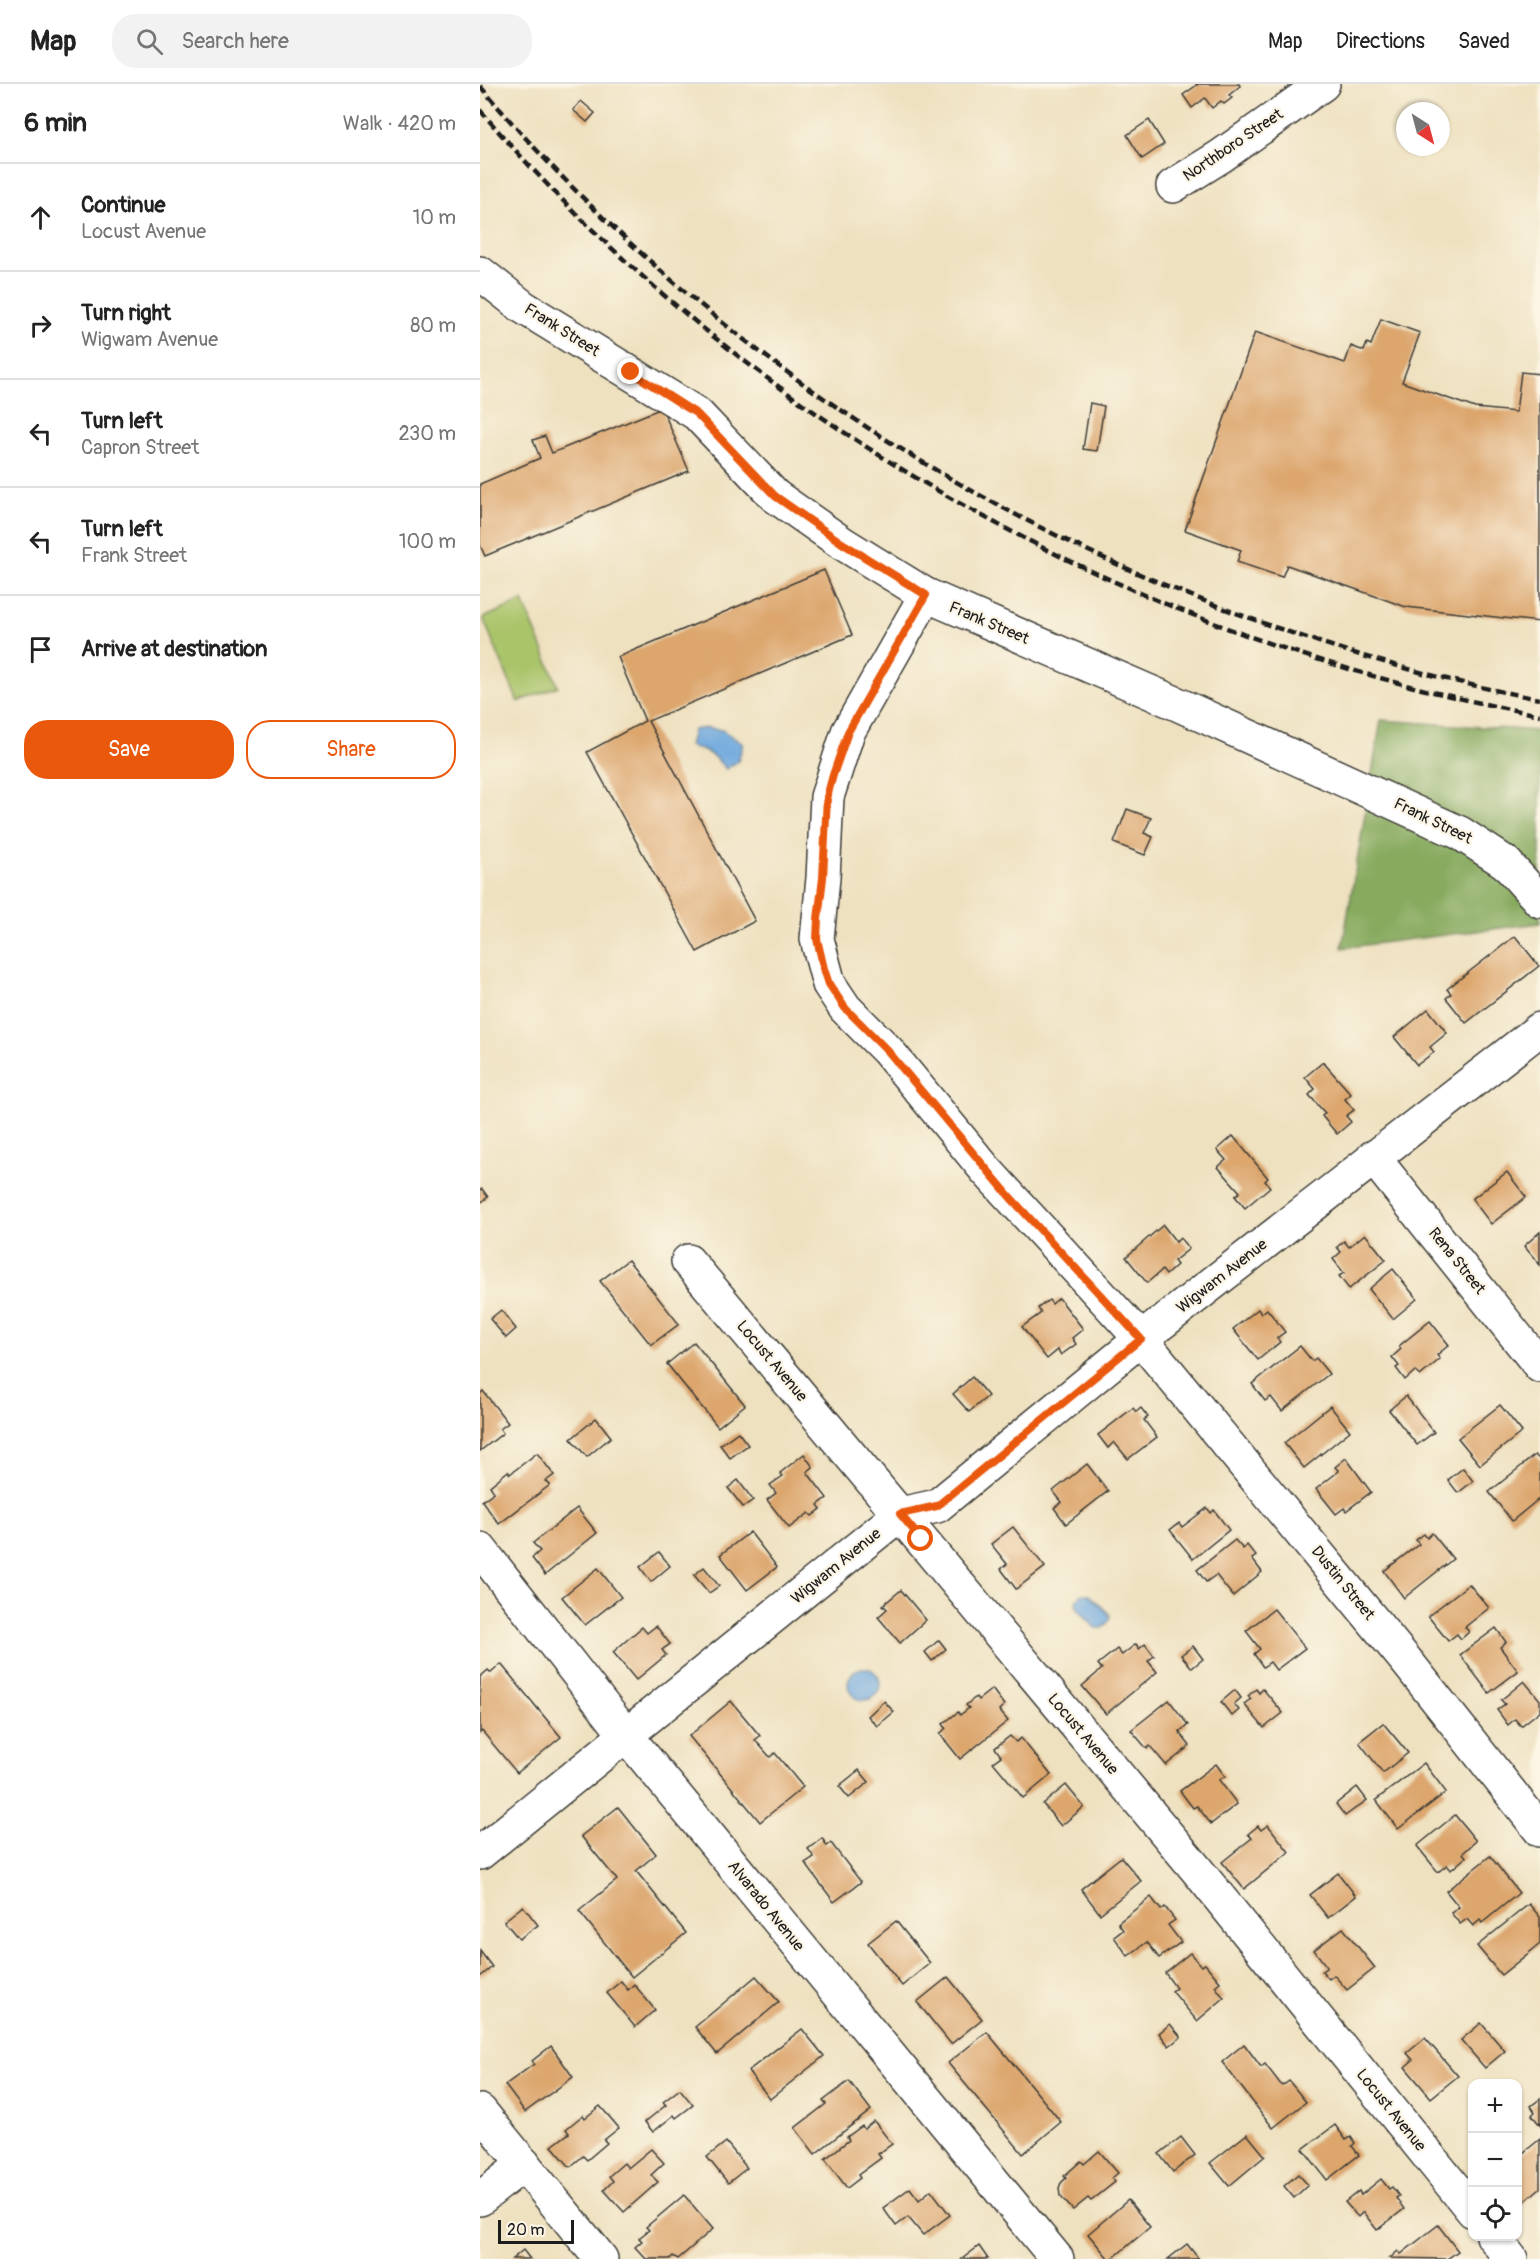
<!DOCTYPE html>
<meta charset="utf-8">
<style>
:root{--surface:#fff;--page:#f2f2f2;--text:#222;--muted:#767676;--line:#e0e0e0;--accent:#ea580c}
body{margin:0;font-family:Pangolin,sans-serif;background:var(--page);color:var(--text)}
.controls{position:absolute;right:18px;bottom:18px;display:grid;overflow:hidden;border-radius:12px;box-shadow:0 2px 4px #0004}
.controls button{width:54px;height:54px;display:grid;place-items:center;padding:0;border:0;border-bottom:2px solid var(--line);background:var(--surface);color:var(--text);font:30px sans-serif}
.compass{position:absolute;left:916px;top:18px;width:54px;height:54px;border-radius:50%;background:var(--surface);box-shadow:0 2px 4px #0004;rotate:144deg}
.scale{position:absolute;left:18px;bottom:15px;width:76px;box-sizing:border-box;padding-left:6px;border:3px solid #1c1c1c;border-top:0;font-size:16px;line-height:21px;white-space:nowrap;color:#1c1c1c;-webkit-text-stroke:4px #fcf5e5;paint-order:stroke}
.stop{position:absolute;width:18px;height:18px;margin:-14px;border:4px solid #ea580c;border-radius:50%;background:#fff}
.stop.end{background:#ea580c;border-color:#fff;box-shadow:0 2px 6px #0008}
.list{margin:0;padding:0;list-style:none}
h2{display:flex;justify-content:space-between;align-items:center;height:78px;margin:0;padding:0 24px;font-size:26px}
h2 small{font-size:20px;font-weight:400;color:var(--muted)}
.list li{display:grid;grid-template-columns:39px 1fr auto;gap:18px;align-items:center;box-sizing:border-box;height:108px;padding:0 24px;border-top:2px solid var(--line)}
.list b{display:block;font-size:22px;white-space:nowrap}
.list p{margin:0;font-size:20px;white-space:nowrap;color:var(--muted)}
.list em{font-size:20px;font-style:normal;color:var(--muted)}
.actions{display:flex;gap:12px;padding:18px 24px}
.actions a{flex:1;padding:14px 0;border:2px solid var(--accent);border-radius:24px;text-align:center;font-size:21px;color:var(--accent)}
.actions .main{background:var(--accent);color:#fff}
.icon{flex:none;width:33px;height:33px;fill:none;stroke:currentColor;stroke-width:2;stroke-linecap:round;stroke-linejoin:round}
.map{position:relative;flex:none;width:1060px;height:2175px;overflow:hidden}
header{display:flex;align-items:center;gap:36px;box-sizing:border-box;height:84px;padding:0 30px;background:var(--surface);border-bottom:2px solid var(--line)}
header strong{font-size:28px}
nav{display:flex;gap:33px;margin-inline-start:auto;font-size:21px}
.search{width:420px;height:54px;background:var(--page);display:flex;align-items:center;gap:15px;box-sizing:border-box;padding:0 21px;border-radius:24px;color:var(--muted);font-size:22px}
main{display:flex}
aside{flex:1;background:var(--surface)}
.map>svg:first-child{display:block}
.green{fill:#aac46a;stroke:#637043;stroke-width:1.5}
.forest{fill:#87aa5e;stroke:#52633d;stroke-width:1.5}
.water{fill:#6da7dd;stroke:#44627c;stroke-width:1.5}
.building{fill:#dca66d}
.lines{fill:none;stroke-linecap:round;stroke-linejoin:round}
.minor-casing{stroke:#3c3a35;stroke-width:36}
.minor{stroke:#fff;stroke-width:33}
.rail{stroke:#1c1c1c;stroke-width:4.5;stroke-dasharray:9 4.5;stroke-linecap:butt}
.route{stroke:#ea580c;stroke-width:8}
.labels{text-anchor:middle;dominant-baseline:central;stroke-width:4.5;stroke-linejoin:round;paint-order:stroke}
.street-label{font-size:16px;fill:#1c1c1c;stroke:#fcf5e5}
</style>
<header>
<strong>Map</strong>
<div class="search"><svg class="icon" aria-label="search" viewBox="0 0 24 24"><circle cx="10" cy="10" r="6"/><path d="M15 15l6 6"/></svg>Search here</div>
<nav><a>Map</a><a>Directions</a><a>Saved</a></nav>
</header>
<main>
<aside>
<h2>6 min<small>Walk · 420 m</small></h2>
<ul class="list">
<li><svg class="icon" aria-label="ahead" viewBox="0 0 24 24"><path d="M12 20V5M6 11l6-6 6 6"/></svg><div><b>Continue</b><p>Locust Avenue</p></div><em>10 m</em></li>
<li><svg class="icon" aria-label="right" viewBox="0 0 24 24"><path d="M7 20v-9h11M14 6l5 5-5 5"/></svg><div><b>Turn right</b><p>Wigwam Avenue</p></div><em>80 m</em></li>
<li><svg class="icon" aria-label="left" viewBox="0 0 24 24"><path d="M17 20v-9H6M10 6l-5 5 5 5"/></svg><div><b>Turn left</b><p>Capron Street</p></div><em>230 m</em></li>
<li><svg class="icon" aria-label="left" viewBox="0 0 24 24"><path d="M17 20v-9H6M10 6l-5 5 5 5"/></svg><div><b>Turn left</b><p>Frank Street</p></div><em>100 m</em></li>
<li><svg class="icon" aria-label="arrive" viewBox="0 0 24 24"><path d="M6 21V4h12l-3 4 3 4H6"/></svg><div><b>Arrive at destination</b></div></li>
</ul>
<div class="actions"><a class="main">Save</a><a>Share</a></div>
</aside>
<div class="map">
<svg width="1060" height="2175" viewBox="0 0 1060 2175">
<rect width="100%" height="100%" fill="#fcf5e5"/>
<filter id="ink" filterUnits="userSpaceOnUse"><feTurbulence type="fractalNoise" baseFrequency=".0167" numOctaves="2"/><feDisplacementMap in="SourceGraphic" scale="12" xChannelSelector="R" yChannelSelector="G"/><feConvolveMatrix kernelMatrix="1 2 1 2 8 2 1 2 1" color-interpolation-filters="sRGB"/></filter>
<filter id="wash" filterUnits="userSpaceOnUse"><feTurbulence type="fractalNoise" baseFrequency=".008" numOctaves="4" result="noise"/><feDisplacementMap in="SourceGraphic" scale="24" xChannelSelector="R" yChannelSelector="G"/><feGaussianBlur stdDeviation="1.35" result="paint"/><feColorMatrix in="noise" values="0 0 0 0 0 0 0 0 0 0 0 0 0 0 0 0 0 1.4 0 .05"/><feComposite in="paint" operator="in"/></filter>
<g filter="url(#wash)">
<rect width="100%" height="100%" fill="#eee1c0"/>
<polygon class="green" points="43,517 78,602 38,618 3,534"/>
<polygon class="forest" points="901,636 1060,647 1060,839 862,864"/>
<g class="water">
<path d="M 226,644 L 242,646 L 263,660 L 258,677 L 246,685 C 235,672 226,666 209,662 L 213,646 Z"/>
<polygon points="602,1510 609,1510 630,1531 629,1537 622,1544 615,1544 597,1523 596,1517"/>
<circle cx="384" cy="1600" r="16"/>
</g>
<g id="blocks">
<g class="building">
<polygon points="716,0 759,0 760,2 749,11 752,14 744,20 741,17 732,24 725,14 712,24 703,11 717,1"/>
<polygon points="101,17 115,29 107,38 93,26"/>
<polygon points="669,36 684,60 662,75 647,51"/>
<polygon points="901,235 940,249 922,298 995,324 1036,328 1041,288 1060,290 1060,538 926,523 807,481 802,493 757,478 761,466 705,446 775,248 865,279 871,262 884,267 887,259 891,261"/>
<polygon points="610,319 624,322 617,367 603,365"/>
<polygon points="182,324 209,387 5,472 0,461 0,400 60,374 53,356 65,352 72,369"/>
<polygon points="344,486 372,551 168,637 275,837 217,868 107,668 165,637 138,573"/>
<polygon points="647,725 671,734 664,749 673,753 665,771 634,759"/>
<polygon points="1035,852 1059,882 986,939 966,914 971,910 967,905"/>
<polygon points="948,925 967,949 950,963 954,968 937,981 914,953"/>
<polygon points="843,978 871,1010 865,1015 874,1026 866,1032 871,1038 857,1050 842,1032 845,1029 829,1011 835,1005 825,993"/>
<polygon points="753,1052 788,1094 785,1097 790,1103 765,1124 755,1112 760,1108 738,1083 746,1076 737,1066"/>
<polygon points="1027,1088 1046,1113 1011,1140 992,1115"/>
<polygon points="2,1105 8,1113 0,1119 0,1106"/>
<polygon points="683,1141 696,1158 700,1154 709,1165 694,1177 697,1181 686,1191 682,1186 667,1199 646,1173"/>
<polygon points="1060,1148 1060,1181 1044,1162"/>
<polygon points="885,1150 906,1176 869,1205 859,1192 864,1189 853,1175 861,1168 857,1163 864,1157 869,1163"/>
<polygon points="148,1176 199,1240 171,1261 120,1197"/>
<polygon points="913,1185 937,1215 913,1235 889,1205"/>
<polygon points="579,1214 603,1245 592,1254 596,1260 581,1271 578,1266 567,1275 542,1243 561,1229 558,1224 569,1216 572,1220"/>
<polygon points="778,1225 781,1230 787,1225 805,1248 797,1254 800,1258 778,1276 753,1245"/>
<polygon points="21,1226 36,1245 26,1254 10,1235"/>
<polygon points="950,1237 969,1261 957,1271 960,1275 940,1292 935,1287 925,1296 916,1284 919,1282 912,1273 921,1265 919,1262"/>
<polygon points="214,1258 265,1321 238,1343 187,1280"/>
<polygon points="820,1262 832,1277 836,1274 849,1290 802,1327 791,1313 785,1317 772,1300"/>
<polygon points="492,1293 508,1312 489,1328 473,1310"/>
<polygon points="3,1307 28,1339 20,1345 23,1349 0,1367 0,1310"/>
<polygon points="926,1312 954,1348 937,1361 909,1326"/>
<polygon points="1020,1321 1042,1348 1000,1381 978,1354"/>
<polygon points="850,1322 870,1347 824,1384 804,1359"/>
<polygon points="653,1324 656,1328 661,1324 668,1333 664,1336 677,1353 648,1375 634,1358 628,1364 618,1351"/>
<polygon points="116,1334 131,1353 107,1373 91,1355"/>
<polygon points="258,1348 268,1361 250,1374 240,1361"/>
<polygon points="57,1369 74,1391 66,1397 70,1401 19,1440 2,1417 14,1408 10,1402 28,1387 30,1390"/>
<polygon points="324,1370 333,1383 327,1388 347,1414 338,1421 341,1425 332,1432 329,1429 309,1444 287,1416 296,1409 290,1401 303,1392 300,1389"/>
<polygon points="1055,1371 1060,1376 1060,1414 1032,1437 1009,1408"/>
<polygon points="866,1374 891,1408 866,1427 864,1424 856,1430 836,1405 859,1387 855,1383"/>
<polygon points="607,1380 628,1407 586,1440 574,1424 582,1418 573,1407"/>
<polygon points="983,1384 993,1397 978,1409 968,1396"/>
<polygon points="258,1396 273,1416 263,1423 248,1404"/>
<polygon points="97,1424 117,1449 65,1491 52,1474 60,1467 53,1459"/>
<polygon points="727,1424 731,1429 734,1426 749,1446 713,1475 690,1446 699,1439 702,1443"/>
<polygon points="533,1443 565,1483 536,1505 521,1485 527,1480 511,1460"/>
<polygon points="270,1448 297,1483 267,1506 240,1471"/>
<polygon points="952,1449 973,1475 924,1514 904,1487 939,1460 936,1456 944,1450 947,1454"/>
<polygon points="755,1456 763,1465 767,1461 776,1472 772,1475 782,1488 753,1512 736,1491 726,1498 717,1486"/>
<polygon points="179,1468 190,1482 171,1498 160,1483"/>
<polygon points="224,1483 239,1502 229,1509 214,1491"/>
<polygon points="118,1484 141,1513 105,1541 82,1513"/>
<polygon points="989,1500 1009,1524 985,1543 989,1548 981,1555 977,1550 968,1557 948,1532"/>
<polygon points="421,1506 446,1536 420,1559 398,1533 407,1525 403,1521"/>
<polygon points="794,1525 825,1564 796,1586 790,1578 783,1583 774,1570 780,1565 766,1547"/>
<polygon points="176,1542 190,1560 182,1566 186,1571 156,1596 133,1568 162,1543 167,1549"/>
<polygon points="1016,1544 1026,1558 1020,1563 1038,1587 1009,1609 980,1571"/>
<polygon points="459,1556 466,1565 452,1577 445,1568"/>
<polygon points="656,1560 659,1565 665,1560 674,1572 668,1577 677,1588 626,1630 602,1602 622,1585 618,1580 637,1565 642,1571"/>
<polygon points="713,1562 723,1575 712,1584 701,1571"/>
<polygon points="21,1580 81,1653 37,1689 2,1647 0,1649 0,1593 8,1586 11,1589"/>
<polygon points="1044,1597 1060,1616 1060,1627 1041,1642 1035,1635 1028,1641 1017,1626 1025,1620 1021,1616"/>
<polygon points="512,1605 524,1621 519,1626 528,1637 480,1675 460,1650 466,1644 463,1640 478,1628 480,1631 489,1624 486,1621 496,1613 498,1616"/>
<polygon points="776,1605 779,1609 783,1605 803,1629 784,1644 764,1620 771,1615 768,1612"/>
<polygon points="755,1606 761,1614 754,1620 759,1626 752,1632 741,1618"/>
<polygon points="689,1616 708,1641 699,1648 710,1662 686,1681 670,1662 667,1665 651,1646"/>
<polygon points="251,1617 280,1652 275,1656 290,1673 295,1669 323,1703 280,1738 209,1652"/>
<polygon points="404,1617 414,1628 397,1642 388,1632"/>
<polygon points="903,1639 928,1669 903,1689 879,1658"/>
<polygon points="530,1652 536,1658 541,1654 571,1691 543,1714 513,1678 521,1672 515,1664"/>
<polygon points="944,1679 966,1708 918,1745 896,1716"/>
<polygon points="736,1680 745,1692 739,1696 757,1720 731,1740 717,1722 713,1724 700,1707"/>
<polygon points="379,1686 389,1698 369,1714 359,1702"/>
<polygon points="586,1701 604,1723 581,1742 563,1720"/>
<polygon points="877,1703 887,1716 865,1732 856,1720"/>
<polygon points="138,1723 176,1770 156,1787 206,1849 152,1893 99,1827 137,1796 101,1752"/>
<polygon points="975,1731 996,1757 983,1769 986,1773 971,1786 967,1781 958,1788 937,1762"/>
<polygon points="788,1741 809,1768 764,1805 742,1778 772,1754 768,1750 778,1742 781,1746"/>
<polygon points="342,1754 347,1762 351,1759 381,1798 354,1818 325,1779 334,1773 328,1765"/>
<polygon points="1010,1772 1039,1809 1002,1839 1000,1836 993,1842 987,1835 980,1840 971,1829 979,1823 966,1807"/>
<polygon points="641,1773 661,1797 620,1830 601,1805"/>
<polygon points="858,1789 876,1812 848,1834 830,1811"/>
<polygon points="671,1813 681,1826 685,1823 695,1836 688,1841 701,1858 679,1874 667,1858 648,1872 634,1853 643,1846 638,1839"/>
<polygon points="1049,1820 1060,1833 1060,1860 1021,1891 997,1862"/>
<polygon points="43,1822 58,1841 39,1855 24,1837"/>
<polygon points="416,1837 450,1879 422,1902 388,1859"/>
<polygon points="863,1844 895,1884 867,1906 854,1891 849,1895 842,1887 847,1883 834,1866"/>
<polygon points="0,1867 12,1883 0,1893"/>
<polygon points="710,1869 721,1882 725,1880 740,1898 735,1902 744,1914 717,1937 692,1907 696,1904 685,1889"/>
<polygon points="276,1892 299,1918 237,1970 215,1943"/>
<polygon points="468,1893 502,1935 471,1960 437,1918"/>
<polygon points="141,1897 148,1906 154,1900 175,1926 155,1943 127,1909"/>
<polygon points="1001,1939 1025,1967 1005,1984 981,1956"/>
<polygon points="690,1940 701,1953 689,1962 679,1949"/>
<polygon points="322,1945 344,1972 290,2015 268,1987"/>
<polygon points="507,1948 581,2038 543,2070 468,1979"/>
<polygon points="945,1954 978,1992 951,2014 925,1983 933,1976 927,1969"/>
<polygon points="764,1960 781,1983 785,1980 802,2002 809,1997 826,2018 793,2044 742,1978"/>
<polygon points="71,1962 93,1993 45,2028 25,2001 54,1980 52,1977"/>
<polygon points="369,1997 391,2026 335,2070 315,2044 346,2020 343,2017"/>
<polygon points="200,2005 213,2021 196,2034 194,2031 173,2048 165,2038 186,2021 183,2018"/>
<polygon points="1060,2015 1060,2041 1052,2031 1055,2028 1051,2022"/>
<polygon points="120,2022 139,2044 124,2056 127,2059 107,2076 103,2072 90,2083 72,2062 89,2049 86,2045 103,2031 105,2034"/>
<polygon points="394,2037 412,2060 398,2070 401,2074 378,2091 380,2094 367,2104 345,2075 369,2056 367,2053 382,2042 384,2045"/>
<polygon points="855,2041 866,2056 871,2053 875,2059 872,2062 879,2071 847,2096 823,2065"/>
<polygon points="767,2050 785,2072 749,2102 730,2079"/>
<polygon points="701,2053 715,2071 693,2088 679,2070"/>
<polygon points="1060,2055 1060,2104 1038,2123 1038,2073"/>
<polygon points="246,2058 267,2084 248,2099 227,2073"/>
<polygon points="171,2065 184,2079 171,2091 178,2098 144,2128 124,2106 133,2097 129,2092 144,2079 148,2084"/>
<polygon points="619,2067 638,2089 632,2094 635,2098 611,2117 608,2114 593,2126 580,2112 579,2104 581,2099 586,2094 584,2092 601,2077 604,2080"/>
<polygon points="818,2090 828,2101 814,2114 804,2102"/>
<polygon points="901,2095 909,2105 912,2103 919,2112 916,2114 924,2125 897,2146 883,2128 878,2133 865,2118 879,2107 881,2111"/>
<polygon points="430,2104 439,2116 451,2106 470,2131 443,2151 428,2133 416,2142 403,2124"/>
<polygon points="204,2111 233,2145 198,2175 193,2172 190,2175 166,2175 155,2163 162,2157 159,2154 169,2146 166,2143"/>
<polygon points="648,2116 670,2143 632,2175 629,2175 608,2150"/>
<polygon points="958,2141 978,2167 967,2175 910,2174 918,2167 921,2170"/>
<polygon points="707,2160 719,2175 688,2175"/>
<polygon points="499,2162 508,2175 482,2175"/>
<polygon points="43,2166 50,2175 32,2175"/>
</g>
</g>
</g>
<g filter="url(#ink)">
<use href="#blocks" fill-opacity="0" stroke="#3c3a35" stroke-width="1.5"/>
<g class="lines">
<g class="minor-casing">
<g id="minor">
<polyline points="693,102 741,72 843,0"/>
<polyline points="0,189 43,223 217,330 295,412 362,459 446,511 693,618 980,749 1026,779 1060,817"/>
<polyline points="446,511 368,648 347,713 343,794 337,855 349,900 365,924 407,966 505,1085 661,1255 928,1579 1060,1746"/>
<polyline points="893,1073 1060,1282"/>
<polyline points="208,1177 717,1786 993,2127"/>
<polyline points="0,1465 145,1650 577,2175"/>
<polyline points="0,1769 420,1430 457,1422 661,1255 1060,945"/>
<polyline points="0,2027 121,2175"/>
<polyline points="0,2115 44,2080"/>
<polyline points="1013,2152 1031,2175"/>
</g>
</g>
<use href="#minor" class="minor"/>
<g class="rail">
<path d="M 0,2 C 218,261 509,450 830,555 C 905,580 982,601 1060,615"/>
<path d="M 0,26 C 268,341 654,556 1060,631"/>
</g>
</g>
</g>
<g class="lines" filter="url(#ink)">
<polyline class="route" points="151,288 217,330 295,412 362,459 446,511 368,648 353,691 347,713 343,794 338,835 337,855 344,885 349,900 365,924 407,966 530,1113 661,1255 457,1422 420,1430 441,1455"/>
</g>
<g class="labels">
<g class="street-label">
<text transform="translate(753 61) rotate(-34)">Northboro Street</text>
<text transform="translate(82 246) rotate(32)">Frank Street</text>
<text transform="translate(509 539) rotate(23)">Frank Street</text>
<text transform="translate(953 737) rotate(26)">Frank Street</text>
<text transform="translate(977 1177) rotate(51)">Rena Street</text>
<text transform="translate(742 1192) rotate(-38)">Wigwam Avenue</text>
<text transform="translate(292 1277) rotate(50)">Locust Avenue</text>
<text transform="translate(356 1482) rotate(-39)">Wigwam Avenue</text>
<text transform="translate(863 1499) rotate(51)">Dustin Street</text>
<text transform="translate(603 1650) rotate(50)">Locust Avenue</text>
<text transform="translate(286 1822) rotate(51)">Alvarado Avenue</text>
<text transform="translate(911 2026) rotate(51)">Locust Avenue</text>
</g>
</g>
</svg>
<div class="controls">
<button>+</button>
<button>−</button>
<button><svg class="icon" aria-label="locate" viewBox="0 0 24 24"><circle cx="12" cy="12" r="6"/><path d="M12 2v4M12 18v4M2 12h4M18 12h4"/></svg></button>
</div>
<svg class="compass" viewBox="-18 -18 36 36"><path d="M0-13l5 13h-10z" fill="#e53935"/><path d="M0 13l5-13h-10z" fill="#767676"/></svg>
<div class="scale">20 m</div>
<div class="stop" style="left:441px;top:1455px"></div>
<div class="stop end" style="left:151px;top:288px"></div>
</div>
</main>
